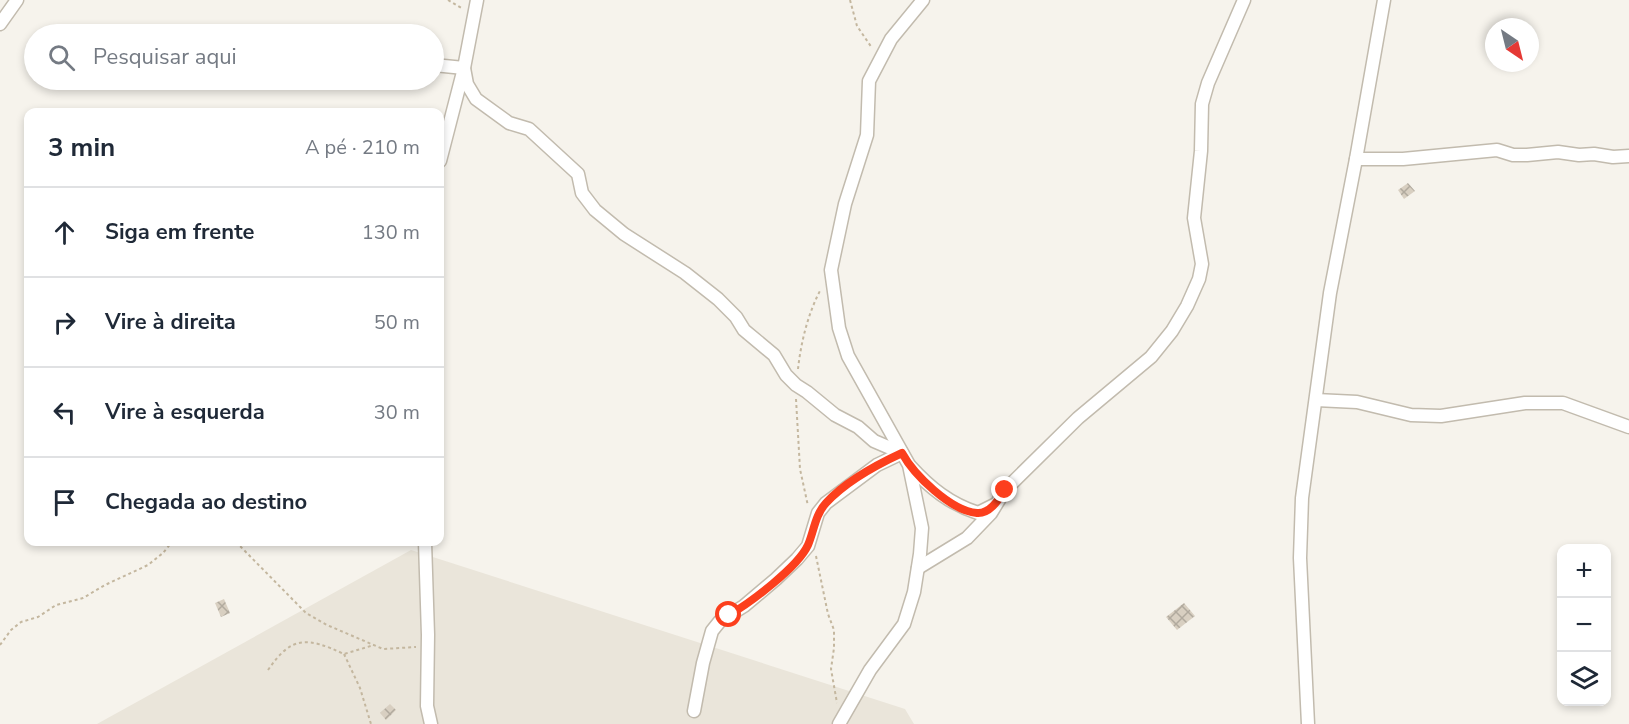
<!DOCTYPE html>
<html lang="pt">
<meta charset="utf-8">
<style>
:root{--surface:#fff;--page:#f2f2f3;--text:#1f2937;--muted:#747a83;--line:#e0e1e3}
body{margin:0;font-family:"Nunito Sans",sans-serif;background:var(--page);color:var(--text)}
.controls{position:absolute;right:18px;bottom:18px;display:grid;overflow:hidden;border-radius:12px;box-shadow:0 3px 9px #0003}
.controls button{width:54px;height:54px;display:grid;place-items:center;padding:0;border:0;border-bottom:2px solid var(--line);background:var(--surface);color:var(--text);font:30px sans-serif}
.compass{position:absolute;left:1485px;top:18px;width:54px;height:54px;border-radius:50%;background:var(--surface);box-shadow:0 3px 9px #0003;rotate:145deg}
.stop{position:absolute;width:18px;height:18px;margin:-14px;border:4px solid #fc3f1d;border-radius:50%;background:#fff}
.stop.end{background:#fc3f1d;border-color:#fff;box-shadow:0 2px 6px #0008}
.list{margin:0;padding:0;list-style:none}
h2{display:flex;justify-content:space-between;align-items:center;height:78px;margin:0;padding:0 24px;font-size:26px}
h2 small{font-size:20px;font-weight:400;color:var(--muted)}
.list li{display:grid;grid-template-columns:39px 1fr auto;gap:18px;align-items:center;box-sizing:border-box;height:90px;padding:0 24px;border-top:2px solid var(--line)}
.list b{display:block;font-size:22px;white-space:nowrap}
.list em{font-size:20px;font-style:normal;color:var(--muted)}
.icon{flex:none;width:33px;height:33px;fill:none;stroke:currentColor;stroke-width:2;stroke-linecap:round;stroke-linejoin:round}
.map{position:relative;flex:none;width:1629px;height:724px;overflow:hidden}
.search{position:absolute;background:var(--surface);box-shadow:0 3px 9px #0003;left:24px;top:24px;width:420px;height:66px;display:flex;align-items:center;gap:15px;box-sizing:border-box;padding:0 21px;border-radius:33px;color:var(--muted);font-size:22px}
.panel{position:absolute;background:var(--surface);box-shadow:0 3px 9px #0003;left:24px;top:108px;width:420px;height:438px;border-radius:12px}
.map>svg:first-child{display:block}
.residential{fill:#eae5da}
.building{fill:url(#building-cross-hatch)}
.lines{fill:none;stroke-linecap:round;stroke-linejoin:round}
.minor-casing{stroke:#c2bbae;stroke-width:15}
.path{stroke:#c4b79f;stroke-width:2;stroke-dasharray:3 3;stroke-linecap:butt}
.minor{stroke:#fff;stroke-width:12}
.route{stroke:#fc3f1d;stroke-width:8}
</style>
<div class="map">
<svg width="1629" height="724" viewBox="0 0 1629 724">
<defs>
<pattern id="building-cross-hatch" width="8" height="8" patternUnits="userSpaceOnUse" patternTransform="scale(1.5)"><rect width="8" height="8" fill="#d8cfc1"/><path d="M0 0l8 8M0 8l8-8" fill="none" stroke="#b1aa9e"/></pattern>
</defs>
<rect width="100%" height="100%" fill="#f6f3ec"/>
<polygon class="residential" points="411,550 905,709 914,724 97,724"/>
<g class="building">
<polygon points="1408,183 1415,191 1404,199 1398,190"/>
<polygon points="224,599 230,613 221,617 215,603"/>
<polygon points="1184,603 1195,616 1177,630 1166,617"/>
<polygon points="390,704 396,710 386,720 380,713"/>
</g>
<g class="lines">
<g class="minor-casing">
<g id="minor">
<polyline points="0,24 17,0"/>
<polyline points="338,33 342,34"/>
<polyline points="434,65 464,68 467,84 476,99 509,123 529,129 578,174 582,193 595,210 624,234 685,273 718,299 736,317 744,330 774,355 786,375 796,385 807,392 835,415 858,427 874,441 902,453 877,465 826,503 818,513 808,546 797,559 776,579 744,606 720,621 712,631 703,663 694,711"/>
<polyline points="1356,159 1403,159 1497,150 1513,155 1527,155 1558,152 1579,155 1594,154 1613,157 1629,156"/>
<polyline points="440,161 464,68 477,0"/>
<polyline points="1316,400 1357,402 1411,415 1441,416 1525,403 1563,403 1629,427"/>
<path d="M 910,466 C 930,488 950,504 978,513 L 994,505"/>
<polyline points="425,542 428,635 427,706 431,724"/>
<polyline points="918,568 967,538 991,513 1005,490 1078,418 1151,357 1172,331 1187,306 1199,279 1202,264 1194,218 1201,151 1202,104 1208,83 1244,0"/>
<polyline points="839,724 870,670 904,624 914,592 920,554 922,528 909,465 848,356 839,328 831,270 845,204 867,135 869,81 891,39 923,0"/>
<polyline points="1308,724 1300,558 1302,498 1330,293 1356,159 1384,0"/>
</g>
</g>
<g class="path">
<polyline points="448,0 463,9"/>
<polyline points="850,0 857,26 872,48"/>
<path d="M 798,369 C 801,342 808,313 821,289"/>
<polyline points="796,399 800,469 808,506"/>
<polyline points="236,542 306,613 327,625 383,649 416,647"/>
<polyline points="816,556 828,614 834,630 834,648 831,669 837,703"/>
<polyline points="0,645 11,630 21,622 38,617 56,605 83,598 105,585 148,565 163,553 172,542"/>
<polyline points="344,654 360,688 371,724"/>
<path d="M 268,670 C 292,635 307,637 344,654 L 374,645"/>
</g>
<use href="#minor" class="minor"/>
</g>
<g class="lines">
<path class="route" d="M 729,615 C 750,603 798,567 808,545 C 814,531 815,515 826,503 C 846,481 876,465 902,453 C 914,475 951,511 977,513 C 990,514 999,499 1005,490"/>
</g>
</svg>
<div class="controls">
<button>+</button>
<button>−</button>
<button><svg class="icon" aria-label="layers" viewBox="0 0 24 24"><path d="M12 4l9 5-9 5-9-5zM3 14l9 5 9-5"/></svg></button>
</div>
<svg class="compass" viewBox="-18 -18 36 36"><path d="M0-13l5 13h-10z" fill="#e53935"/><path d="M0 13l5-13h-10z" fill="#747a83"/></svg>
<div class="stop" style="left:729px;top:615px"></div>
<div class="stop end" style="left:1005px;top:490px"></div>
<div class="search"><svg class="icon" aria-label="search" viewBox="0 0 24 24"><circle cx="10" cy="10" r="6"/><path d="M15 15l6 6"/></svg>Pesquisar aqui</div>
<section class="panel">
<h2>3 min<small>A pé · 210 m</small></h2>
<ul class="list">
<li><svg class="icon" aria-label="ahead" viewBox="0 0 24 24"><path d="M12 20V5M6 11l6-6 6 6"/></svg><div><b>Siga em frente</b></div><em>130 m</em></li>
<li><svg class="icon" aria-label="right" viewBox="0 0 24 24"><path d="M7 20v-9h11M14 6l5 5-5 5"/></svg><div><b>Vire à direita</b></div><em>50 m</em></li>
<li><svg class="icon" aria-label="left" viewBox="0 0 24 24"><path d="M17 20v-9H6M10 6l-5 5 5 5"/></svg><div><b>Vire à esquerda</b></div><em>30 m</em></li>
<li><svg class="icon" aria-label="arrive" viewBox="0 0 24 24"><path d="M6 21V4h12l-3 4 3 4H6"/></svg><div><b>Chegada ao destino</b></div></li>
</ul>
</section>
</div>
